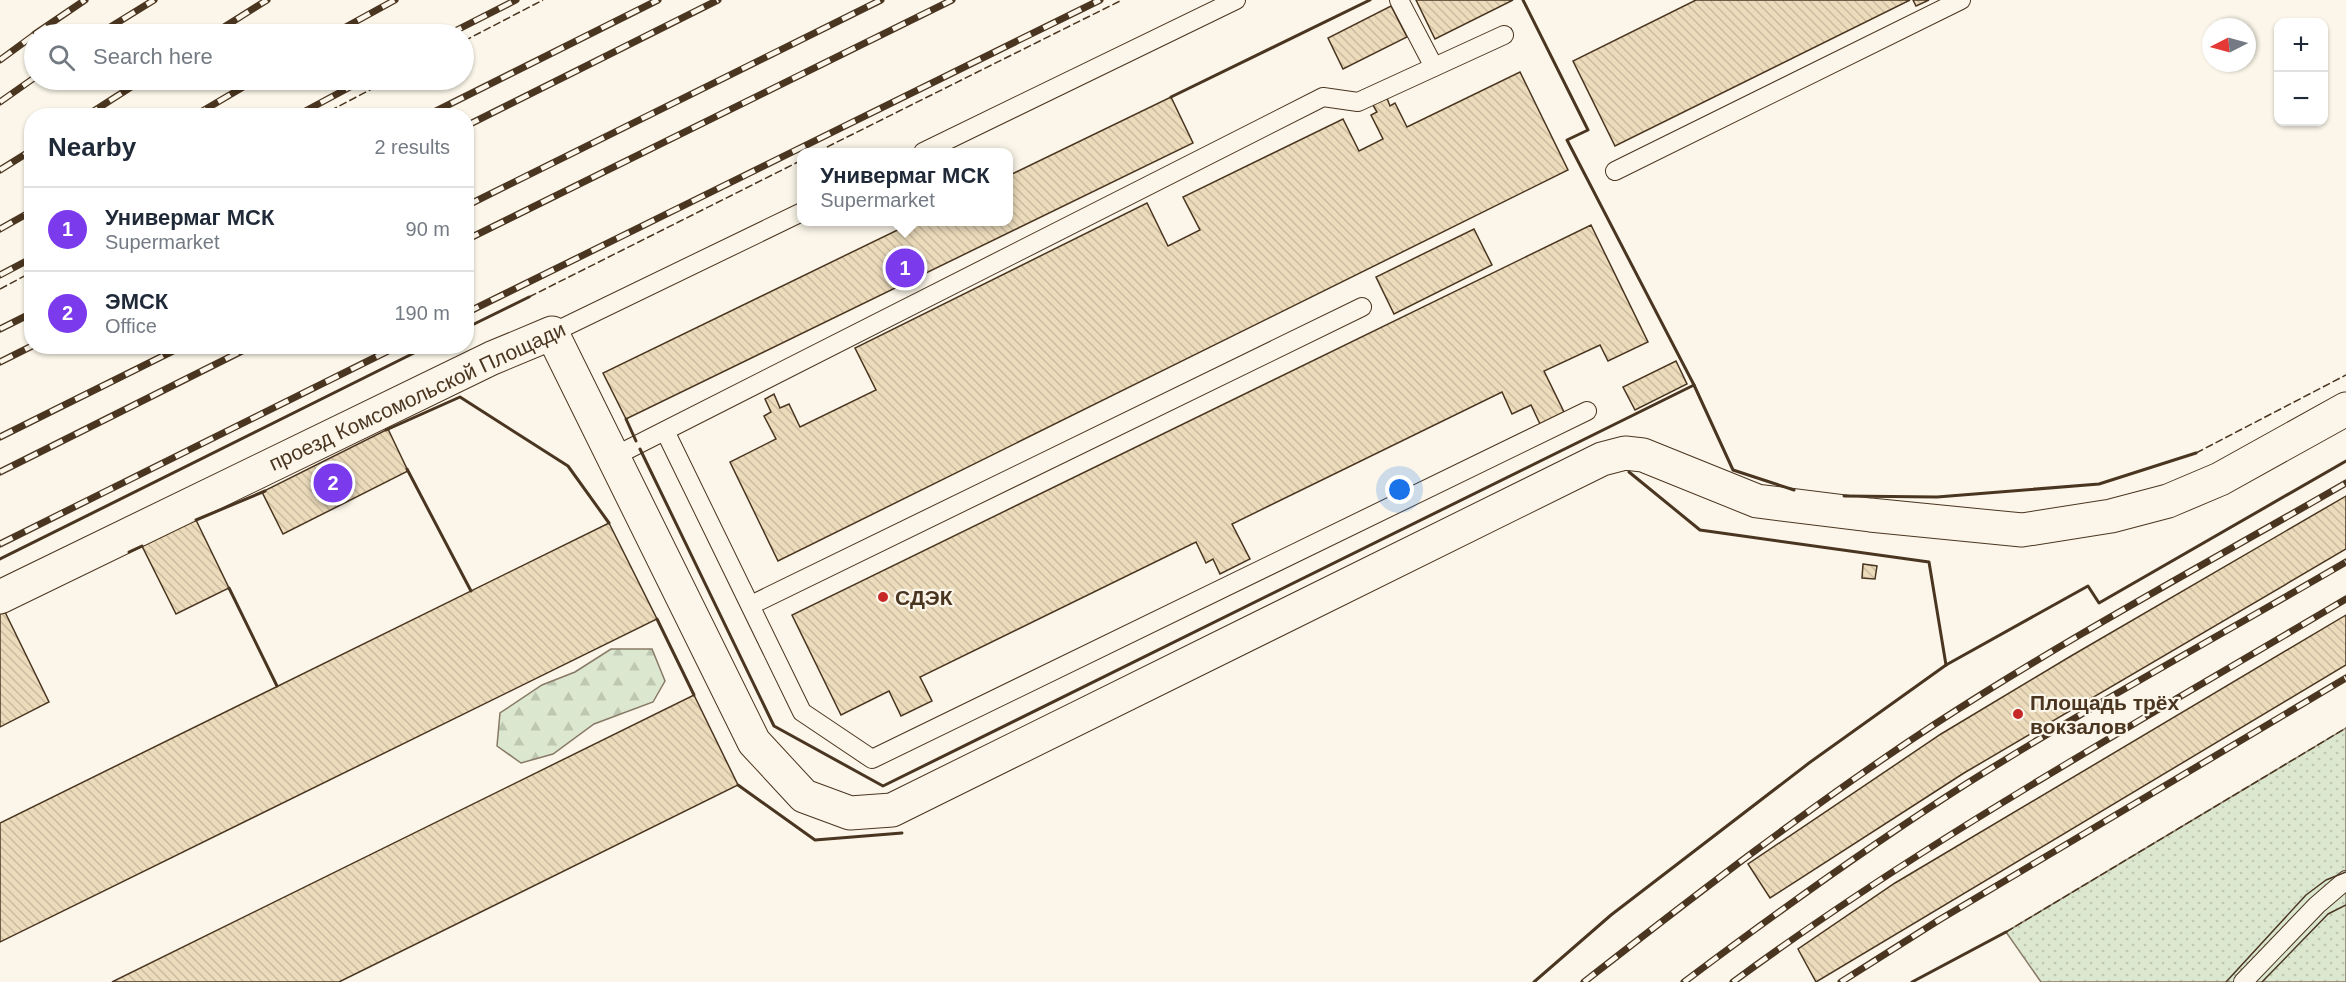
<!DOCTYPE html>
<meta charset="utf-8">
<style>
:root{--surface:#fff;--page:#f2f2f3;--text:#1f2937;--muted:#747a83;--line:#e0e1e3;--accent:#7c3aed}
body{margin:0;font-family:Helvetica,sans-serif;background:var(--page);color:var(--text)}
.controls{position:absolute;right:18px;top:18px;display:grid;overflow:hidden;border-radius:12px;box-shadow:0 2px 4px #0004}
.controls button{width:54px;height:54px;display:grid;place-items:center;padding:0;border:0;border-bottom:2px solid var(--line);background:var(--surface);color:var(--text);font:30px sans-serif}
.compass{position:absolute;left:2202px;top:18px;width:54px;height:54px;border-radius:50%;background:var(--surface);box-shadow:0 2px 4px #0004;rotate:264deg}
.you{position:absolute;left:1400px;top:490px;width:21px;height:21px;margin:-15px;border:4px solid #fff;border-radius:50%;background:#1a73e8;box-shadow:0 0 0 9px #1a73e833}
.badge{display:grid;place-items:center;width:39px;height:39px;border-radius:50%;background:var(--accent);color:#fff;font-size:20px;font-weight:700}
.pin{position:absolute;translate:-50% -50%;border:3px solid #fff;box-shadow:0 2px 6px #0006}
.popup{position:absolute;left:797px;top:148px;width:216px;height:78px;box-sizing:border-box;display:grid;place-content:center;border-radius:12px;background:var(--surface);filter:drop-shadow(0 2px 4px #0005);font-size:20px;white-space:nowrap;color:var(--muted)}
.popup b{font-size:22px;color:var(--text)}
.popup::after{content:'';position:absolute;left:50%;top:100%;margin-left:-12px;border:12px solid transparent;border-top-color:var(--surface)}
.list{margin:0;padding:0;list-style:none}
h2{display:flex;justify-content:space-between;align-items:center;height:78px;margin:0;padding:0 24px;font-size:26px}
h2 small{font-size:20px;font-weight:400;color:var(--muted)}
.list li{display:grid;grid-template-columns:39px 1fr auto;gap:18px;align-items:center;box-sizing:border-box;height:84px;padding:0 24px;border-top:2px solid var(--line)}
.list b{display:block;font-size:22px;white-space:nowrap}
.list p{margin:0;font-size:20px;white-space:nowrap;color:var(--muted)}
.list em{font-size:20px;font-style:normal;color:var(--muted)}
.icon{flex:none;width:33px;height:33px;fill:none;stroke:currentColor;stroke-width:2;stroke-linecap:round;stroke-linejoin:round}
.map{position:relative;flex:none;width:2346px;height:982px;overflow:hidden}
.search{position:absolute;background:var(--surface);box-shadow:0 2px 4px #0004;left:24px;top:24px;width:450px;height:66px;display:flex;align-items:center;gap:15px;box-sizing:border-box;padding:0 21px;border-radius:33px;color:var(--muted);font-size:22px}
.panel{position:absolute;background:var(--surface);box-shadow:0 2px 4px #0004;left:24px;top:108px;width:450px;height:246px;border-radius:24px}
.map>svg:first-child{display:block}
.forest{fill:url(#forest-firs);stroke:#887966;stroke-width:1.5}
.park{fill:url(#park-dots);stroke:#887966;stroke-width:1.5}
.building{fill:url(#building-back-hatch);stroke:#4a3520;stroke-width:1.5}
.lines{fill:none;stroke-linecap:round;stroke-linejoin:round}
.lane-casing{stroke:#4a3520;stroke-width:20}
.street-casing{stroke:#4a3520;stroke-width:35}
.lane{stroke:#fbf6e9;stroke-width:18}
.street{stroke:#fbf6e9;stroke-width:33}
.tram{stroke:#4a3520;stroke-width:1.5}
.rail-casing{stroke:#4a3520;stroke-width:7}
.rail{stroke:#fbf6e9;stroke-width:4.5;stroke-dasharray:14;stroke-linecap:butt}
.fence{stroke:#4a3520;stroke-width:1.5;stroke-dasharray:8 3;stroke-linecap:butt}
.wall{stroke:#4a3520;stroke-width:3}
.poi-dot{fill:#c62828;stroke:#fbf6e9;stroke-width:2}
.labels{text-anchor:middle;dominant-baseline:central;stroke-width:4.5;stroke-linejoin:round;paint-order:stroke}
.street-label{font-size:21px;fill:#4a3520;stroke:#fbf6e9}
.poi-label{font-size:21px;font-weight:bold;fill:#4a3520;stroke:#fbf6e9;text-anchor:start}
</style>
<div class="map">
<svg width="2346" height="982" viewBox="0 0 2346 982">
<defs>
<pattern id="forest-firs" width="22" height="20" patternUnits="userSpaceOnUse" patternTransform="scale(1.5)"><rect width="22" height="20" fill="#dce7d0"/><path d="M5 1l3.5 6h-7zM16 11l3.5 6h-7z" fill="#bec7b2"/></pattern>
<pattern id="park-dots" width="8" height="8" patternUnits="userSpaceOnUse" patternTransform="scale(1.5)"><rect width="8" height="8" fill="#dce7d0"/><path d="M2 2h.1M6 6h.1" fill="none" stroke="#bec7b2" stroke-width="1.8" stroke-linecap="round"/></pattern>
<pattern id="building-back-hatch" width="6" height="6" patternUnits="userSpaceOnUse" patternTransform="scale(1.5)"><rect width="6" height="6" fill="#ecdcbc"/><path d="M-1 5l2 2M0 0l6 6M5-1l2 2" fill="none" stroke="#ccbda1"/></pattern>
</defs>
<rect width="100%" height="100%" fill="#fbf6e9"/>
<polygon class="forest" points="611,649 652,649 665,681 653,702 594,724 553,754 521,763 497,746 500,713 542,685 575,672"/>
<polygon class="park" points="2346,728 2346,982 2041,982 2006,932"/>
<g class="building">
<polygon points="1416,0 1513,0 1435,39"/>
<polygon points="1696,0 1910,0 1615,146 1573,61"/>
<polygon points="1913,0 1929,0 1916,6"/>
<polygon points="1391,6 1407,37 1343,69 1328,38"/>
<polygon points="1520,72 1568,170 778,561 730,462 776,439 764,416 771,412 765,399 774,394 780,408 789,404 800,427 876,390 855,348 1147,203 1168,246 1200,230 1183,197 1343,119 1359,151 1383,139 1371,115 1377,112 1370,100 1385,93 1390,106 1395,103 1407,127"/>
<polygon points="1171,97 1193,143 626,419 603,373 914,222 1008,222 1008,176"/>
<polygon points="1591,225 1648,342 1608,361 1600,345 1544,371 1564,412 1540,424 1531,405 1512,414 1502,392 1232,524 1250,559 1220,574 1213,559 1206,563 1196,542 920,677 932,701 901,716 889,691 841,715 792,615"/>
<polygon points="1474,229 1492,265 1394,314 1376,277"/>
<polygon points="1676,361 1687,384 1635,410 1623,387"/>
<polygon points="388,429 408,471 283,534 262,492"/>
<polygon points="2346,496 2346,549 1964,773 1770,898 1748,864 1941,734 2071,656"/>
<polygon points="196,520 229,588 176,614 142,546"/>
<polygon points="609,523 657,619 0,942 0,823"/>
<polygon points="1863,564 1877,566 1875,579 1862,578"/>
<polygon points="4,610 49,702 0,727 0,612"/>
<polygon points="2346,615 2346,665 1816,982 1798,949 1895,883"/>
<polygon points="694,695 738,785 339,982 112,982"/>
</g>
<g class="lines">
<g class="lane-casing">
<g id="lane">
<polyline points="1399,0 1434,67"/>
<polyline points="923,152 1236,0"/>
<polyline points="1615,171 1961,0"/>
<polyline points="552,333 802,212"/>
<polyline points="665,431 802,712 872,759 1587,411"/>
<polyline points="613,457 1323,97 1358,102 1504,35"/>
<polyline points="751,605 1362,307"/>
<polyline points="2243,982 2317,905 2346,880"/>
</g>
</g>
<g class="street-casing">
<polyline id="street" points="0,597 492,358 552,333 754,742 804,796 850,813 892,810 1602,459 1625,453 1643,455 1757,501 1870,515 2022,530 2111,516 2168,501 2220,479 2346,409"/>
</g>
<use href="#lane" class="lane"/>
<use href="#street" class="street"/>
<g class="tram">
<polyline points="2226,982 2306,895 2326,880 2346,872"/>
<polyline points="2262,982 2328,914 2346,905"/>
</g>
<g class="rail-casing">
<g id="rail">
<polyline points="35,34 85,0"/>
<polyline points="99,34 154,0"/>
<polyline points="213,34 267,0"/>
<polyline points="333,34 395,0"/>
<polyline points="449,34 516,0"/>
<polyline points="0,60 34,35"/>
<polyline points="0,102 34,78"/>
<polyline points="86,116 142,80"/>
<polyline points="194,116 255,80"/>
<polyline points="296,116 363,80"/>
<polyline points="426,116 658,0"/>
<polyline points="466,126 718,0"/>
<polyline points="0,170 32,150"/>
<polyline points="466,206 881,0"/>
<polyline points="0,229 32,211"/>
<polyline points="466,240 952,0"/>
<polyline points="0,275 32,258"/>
<polyline points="466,313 1100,0"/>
<polyline points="0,329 32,313"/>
<polyline points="0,362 32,346"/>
<polyline points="0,437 183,346"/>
<polyline points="0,472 252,346"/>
<polyline points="0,544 398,346"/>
<path d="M 1584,982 C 1698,893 1813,804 1935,724 C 2067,638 2209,562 2346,483"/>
<path d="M 1684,982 C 1776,913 1869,846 1966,784 C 2090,706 2219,636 2346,562"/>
<path d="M 1733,982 C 1927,839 2139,722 2346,599"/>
<polyline points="1841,982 1939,920 2346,678"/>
</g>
</g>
<use href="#rail" class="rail"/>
<g class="fence">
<polyline points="464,41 543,0"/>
<polyline points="320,116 389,80"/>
<polyline points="817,152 1122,0"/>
<polyline points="0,289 32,272"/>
<polyline points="529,297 802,160"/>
<polyline points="2196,453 2346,375"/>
<polyline points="2006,932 2346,728"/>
</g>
<g class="wall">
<polyline points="1523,0 1588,130 1567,140 1694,385 1733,470 1794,490"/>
<polyline points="1171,97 1370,0"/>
<polyline points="466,328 529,297"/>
<polyline points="626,419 636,441"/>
<polyline points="386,430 460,397 568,466 609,523"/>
<polyline points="640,449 774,726 883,786 1694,385"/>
<polyline points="407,469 471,591"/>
<polyline points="1629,472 1700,530 1929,562 1946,665"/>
<polyline points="1844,496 1937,497 2099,484 2196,453"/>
<polyline points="196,520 265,491"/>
<polyline points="129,552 142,546"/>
<polyline points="0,559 428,346"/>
<polyline points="229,588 277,686"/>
<polyline points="657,619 694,695"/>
<polyline points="738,785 815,840 902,833"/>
<polyline points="1534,982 1611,915 1809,763 1946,665 2088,586 2099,603 2346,461"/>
<polyline points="1912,982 2006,932"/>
</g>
</g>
<g class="poi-dot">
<circle cx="883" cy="597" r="6"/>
<circle cx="2018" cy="714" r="6"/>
</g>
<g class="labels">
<g class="street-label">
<text transform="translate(417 396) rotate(-25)">проезд Комсомольской Площади</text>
</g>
<g class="poi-label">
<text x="895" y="597">СДЭК</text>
<text x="2030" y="702">Площадь трёх<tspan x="2030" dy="24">вокзалов</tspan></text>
</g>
</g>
</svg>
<div class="controls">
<button>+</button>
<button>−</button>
</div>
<svg class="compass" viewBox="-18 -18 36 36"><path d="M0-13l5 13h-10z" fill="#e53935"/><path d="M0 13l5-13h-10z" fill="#747a83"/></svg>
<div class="you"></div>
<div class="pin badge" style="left:905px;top:268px">1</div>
<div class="popup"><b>Универмаг МСК</b>Supermarket</div>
<div class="pin badge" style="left:333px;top:483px">2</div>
<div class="search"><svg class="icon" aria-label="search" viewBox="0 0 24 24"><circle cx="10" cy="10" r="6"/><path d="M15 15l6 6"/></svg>Search here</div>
<section class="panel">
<h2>Nearby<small>2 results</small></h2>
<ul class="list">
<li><span class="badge">1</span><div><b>Универмаг МСК</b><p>Supermarket</p></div><em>90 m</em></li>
<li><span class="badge">2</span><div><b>ЭМСК</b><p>Office</p></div><em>190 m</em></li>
</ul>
</section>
</div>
